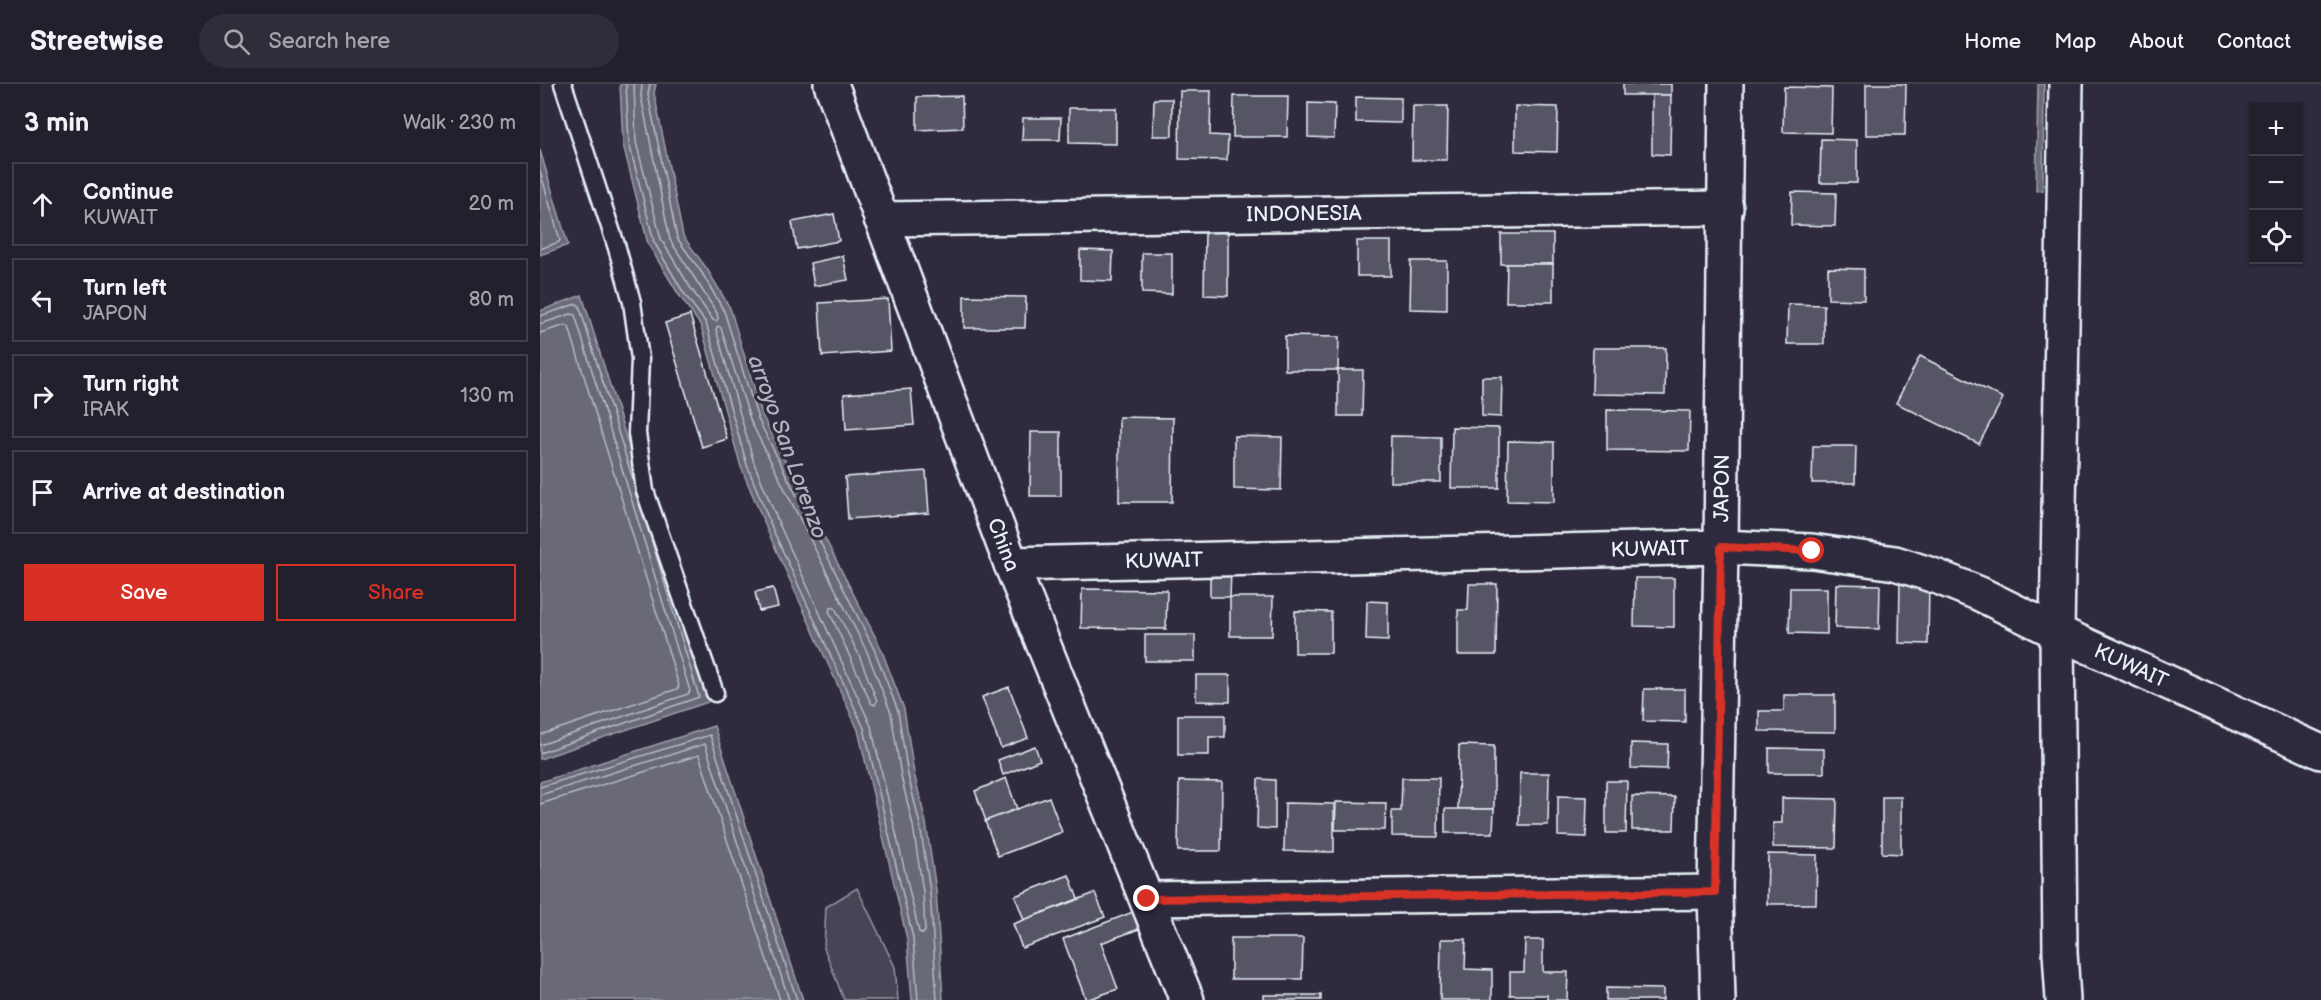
<!DOCTYPE html>
<meta charset="utf-8">
<style>
:root{--surface:#23202e;--page:#2f2d3a;--text:#f1f3f6;--muted:#a3a3aa;--line:#403e4a;--accent:#d93025}
body{margin:0;font-family:"Balsamiq Sans",sans-serif;background:var(--page);color:var(--text)}
.controls{position:absolute;right:18px;top:18px;display:grid;overflow:hidden;border-radius:0px;box-shadow:0 2px 4px #0004}
.controls button{width:54px;height:54px;display:grid;place-items:center;padding:0;border:0;border-bottom:2px solid var(--line);background:var(--surface);color:var(--text);font:30px sans-serif}
.stop{position:absolute;width:18px;height:18px;margin:-14px;border:4px solid #d93025;border-radius:50%;background:#fff}
.stop.end{background:#d93025;border-color:#fff;box-shadow:0 2px 6px #0008}
.list{margin:0;padding:0;list-style:none}
h2{display:flex;justify-content:space-between;align-items:center;height:78px;margin:0;padding:0 24px;font-size:26px}
h2 small{font-size:20px;font-weight:400;color:var(--muted)}
.list li{display:grid;grid-template-columns:39px 1fr auto;gap:18px;align-items:center;box-sizing:border-box;height:84px;margin:0 12px 12px;padding:0 12px;border:2px solid var(--line);border-radius:0px}
.list b{display:block;font-size:22px;white-space:nowrap}
.list p{margin:0;font-size:20px;white-space:nowrap;color:var(--muted)}
.list em{font-size:20px;font-style:normal;color:var(--muted)}
.actions{display:flex;gap:12px;padding:18px 24px}
.actions a{flex:1;padding:14px 0;border:2px solid var(--accent);border-radius:0px;text-align:center;font-size:21px;color:var(--accent)}
.actions .main{background:var(--accent);color:#fff}
.icon{flex:none;width:33px;height:33px;fill:none;stroke:currentColor;stroke-width:2;stroke-linecap:round;stroke-linejoin:round}
.map{position:relative;flex:none;width:1781px;height:916px;overflow:hidden}
header{display:flex;align-items:center;gap:36px;box-sizing:border-box;height:84px;padding:0 30px;background:var(--surface);border-bottom:2px solid var(--line)}
header strong{font-size:28px}
nav{display:flex;gap:33px;margin-inline-start:auto;font-size:21px}
.search{width:420px;height:54px;background:var(--page);display:flex;align-items:center;gap:15px;box-sizing:border-box;padding:0 21px;border-radius:33px;color:var(--muted);font-size:22px}
main{display:flex}
aside{flex:1;background:var(--surface)}
.map>svg:first-child{display:block}
.green{fill:#464455;stroke:#979aa6;stroke-width:1.5}
.water{fill:#696978;stroke:#9c9fab;stroke-width:1.5}
.lines{fill:none;stroke-linecap:round;stroke-linejoin:round}
.shore{stroke:#b5bbc5;stroke-width:1.5}
.building{fill:#575565;stroke:#e8f1f8;stroke-width:1.5}
.lane-casing{stroke:#e8f1f8;stroke-width:21}
.street-casing{stroke:#e8f1f8;stroke-width:38}
.lane{stroke:#2f2a3d;stroke-width:16}
.street{stroke:#2f2a3d;stroke-width:33}
.route{stroke:#d93025;stroke-width:8}
.labels{text-anchor:middle;dominant-baseline:central;stroke-width:6;stroke-linejoin:round;paint-order:stroke}
.street-label{font-size:21px;fill:#e8f1f8;stroke:#2f2a3d}
.water-label{font-size:22px;font-style:italic;fill:#afb4be;stroke:#2f2a3d}
</style>
<header>
<strong>Streetwise</strong>
<div class="search"><svg class="icon" aria-label="search" viewBox="0 0 24 24"><circle cx="10" cy="10" r="6"/><path d="M15 15l6 6"/></svg>Search here</div>
<nav><a>Home</a><a>Map</a><a>About</a><a>Contact</a></nav>
</header>
<main>
<aside>
<h2>3 min<small>Walk · 230 m</small></h2>
<ul class="list">
<li><svg class="icon" aria-label="ahead" viewBox="0 0 24 24"><path d="M12 20V5M6 11l6-6 6 6"/></svg><div><b>Continue</b><p>KUWAIT</p></div><em>20 m</em></li>
<li><svg class="icon" aria-label="left" viewBox="0 0 24 24"><path d="M17 20v-9H6M10 6l-5 5 5 5"/></svg><div><b>Turn left</b><p>JAPON</p></div><em>80 m</em></li>
<li><svg class="icon" aria-label="right" viewBox="0 0 24 24"><path d="M7 20v-9h11M14 6l5 5-5 5"/></svg><div><b>Turn right</b><p>IRAK</p></div><em>130 m</em></li>
<li><svg class="icon" aria-label="arrive" viewBox="0 0 24 24"><path d="M6 21V4h12l-3 4 3 4H6"/></svg><div><b>Arrive at destination</b></div></li>
</ul>
<div class="actions"><a class="main">Save</a><a>Share</a></div>
</aside>
<div class="map">
<svg width="1781" height="916" viewBox="0 0 1781 916">
<rect width="100%" height="100%" fill="#2f2a3d"/>
<filter id="ink" filterUnits="userSpaceOnUse"><feTurbulence type="fractalNoise" baseFrequency=".0167" numOctaves="2"/><feDisplacementMap in="SourceGraphic" scale="12" xChannelSelector="R" yChannelSelector="G"/><feConvolveMatrix kernelMatrix="1 2 1 2 8 2 1 2 1" color-interpolation-filters="sRGB"/></filter>
<g filter="url(#ink)">
<polygon class="green" points="317,804 355,883 358,916 304,916 284,864 286,823"/>
<g class="water">
<polygon points="80,0 116,0 114,9 143,152 167,185 190,224 223,333 340,562 364,625 374,689 386,739 396,806 403,916 372,916 367,855 318,646 228,448 201,383 161,242 139,211 108,160 83,60"/>
<polygon points="1498,0 1504,0 1503,106 1496,107"/>
<polygon points="0,66 28,161 0,171"/>
<polygon points="42,211 168,618 0,675 0,227"/>
<polygon points="174,642 263,916 0,916 0,698"/>
</g>
<g class="lines">
<g class="shore">
<polyline points="86,0 89,59 114,158 143,208 166,239 207,381 233,446 324,644 373,854 378,916"/>
<polyline points="94,0 96,58 121,155 150,203 173,236 176,237 178,235 177,229 130,156 101,12 102,0"/>
<polyline points="110,0 108,10 137,154 162,189 184,227 218,335 334,565 358,627 368,691 380,741 390,807 397,916"/>
<polyline points="0,87 20,156 19,158 0,165"/>
<polyline points="0,232 36,220 39,221 94,399"/>
<polyline points="0,240 31,230 35,231 150,607 148,610 0,661"/>
<polygon points="178,242 181,244 211,338 327,568 351,629 361,692 373,742 383,808 385,847 383,850 379,848 331,642 240,442 214,379 176,245"/>
<polyline points="0,249 26,241 29,243 139,602 137,605 0,651"/>
<polygon points="291,523 295,524 319,571 337,617 335,621 331,619 289,527"/>
<polyline points="0,669 159,613 111,454"/>
<polyline points="0,703 170,651 257,916"/>
<polyline points="0,711 165,660 249,916"/>
<polyline points="0,720 159,671 240,916"/>
</g>
</g>
<g class="building">
<rect x="1083" y="0" width="48" height="11"/>
<polygon points="1326,0 1366,0 1365,51 1326,51"/>
<polygon points="1244,3 1292,4 1291,49 1243,48"/>
<polygon points="640,7 671,7 670,51 688,52 687,76 639,75"/>
<polygon points="1112,11 1131,11 1130,71 1112,70"/>
<polygon points="422,12 423,44 377,46 377,13"/>
<polygon points="694,12 748,12 747,53 693,53"/>
<polygon points="816,13 861,14 861,39 816,38"/>
<polygon points="614,15 632,15 632,52 613,52"/>
<polygon points="768,19 795,20 794,54 768,53"/>
<polygon points="873,22 908,22 907,76 872,76"/>
<polygon points="975,22 1018,23 1017,68 975,67"/>
<polygon points="529,24 576,24 576,60 529,59"/>
<polygon points="483,34 521,34 520,56 482,56"/>
<polygon points="1281,55 1317,56 1317,99 1280,99"/>
<polygon points="1252,108 1296,109 1295,142 1251,141"/>
<polygon points="294,130 299,157 257,165 252,138"/>
<polygon points="665,147 688,147 688,212 664,211"/>
<rect x="961" y="150" width="52" height="30"/>
<rect x="817" y="157" width="34" height="35"/>
<polygon points="540,166 573,167 572,197 540,196"/>
<polygon points="602,169 632,169 632,210 602,209"/>
<polygon points="303,172 308,196 274,202 270,179"/>
<polygon points="871,177 907,177 907,226 870,225"/>
<polygon points="967,180 1013,180 1013,218 966,218"/>
<polygon points="1288,184 1324,185 1324,216 1288,215"/>
<polygon points="424,212 486,213 485,244 424,244"/>
<polygon points="348,215 351,267 282,272 279,219"/>
<polygon points="1248,220 1284,221 1284,260 1247,260"/>
<polygon points="150,231 187,355 162,363 125,239"/>
<polygon points="745,252 799,253 798,286 745,286"/>
<polygon points="1053,264 1126,264 1125,311 1052,310"/>
<polygon points="1380,272 1463,314 1439,360 1356,319"/>
<polygon points="798,286 823,286 822,332 798,332"/>
<polygon points="942,293 962,293 961,333 942,332"/>
<polygon points="371,305 374,341 306,346 304,310"/>
<polygon points="1067,326 1150,327 1149,367 1067,366"/>
<polygon points="579,333 633,334 632,418 579,418"/>
<polygon points="912,343 959,344 959,404 911,404"/>
<polygon points="491,348 521,348 521,412 490,412"/>
<polygon points="694,352 742,353 741,406 694,405"/>
<polygon points="851,352 901,353 901,398 850,398"/>
<polygon points="968,357 1014,358 1014,418 967,417"/>
<polygon points="1273,362 1316,362 1315,399 1272,399"/>
<polygon points="386,387 389,429 308,435 305,393"/>
<polygon points="670,487 691,487 690,513 670,513"/>
<polygon points="1095,494 1134,494 1134,543 1094,542"/>
<polygon points="1360,498 1389,498 1388,560 1359,559"/>
<polygon points="929,500 957,500 956,571 918,571 918,526 928,526"/>
<polygon points="1296,500 1340,501 1339,545 1295,544"/>
<polygon points="233,504 238,523 219,527 215,508"/>
<polygon points="1250,504 1287,504 1287,550 1249,549"/>
<polygon points="542,505 627,506 626,545 541,544"/>
<polygon points="690,513 733,513 732,552 690,552"/>
<polygon points="827,517 848,518 848,557 826,556"/>
<polygon points="755,527 791,528 791,569 755,569"/>
<rect x="605" y="551" width="50" height="26"/>
<polygon points="656,591 690,591 690,618 656,617"/>
<polygon points="469,603 488,654 461,664 442,613"/>
<polygon points="1104,605 1145,605 1145,638 1103,637"/>
<polygon points="1244,611 1295,611 1295,648 1219,647 1219,627 1244,627"/>
<polygon points="638,631 685,631 685,653 669,653 669,671 638,671"/>
<polygon points="1091,659 1128,660 1127,685 1091,684"/>
<polygon points="919,661 954,662 954,725 918,725"/>
<polygon points="495,662 500,676 463,691 458,676"/>
<polygon points="1229,664 1284,665 1284,689 1229,689"/>
<polygon points="980,689 1009,689 1008,741 979,741"/>
<polygon points="466,694 477,725 446,737 435,707"/>
<polygon points="862,694 899,694 898,753 852,752 852,727 861,727"/>
<polygon points="718,695 735,696 735,745 717,744"/>
<polygon points="639,697 682,698 681,767 638,767"/>
<polygon points="1066,697 1087,697 1086,749 1066,749"/>
<polygon points="1018,712 1047,713 1046,753 1018,752"/>
<polygon points="1092,712 1135,713 1134,746 1092,746"/>
<polygon points="509,713 522,748 458,772 445,737"/>
<polygon points="1342,713 1361,713 1361,770 1342,769"/>
<polygon points="1242,714 1297,715 1296,764 1233,763 1233,739 1242,739"/>
<polygon points="796,718 846,719 845,746 795,746"/>
<polygon points="745,719 794,720 794,768 744,767"/>
<polygon points="905,725 954,725 953,749 905,749"/>
<polygon points="1228,770 1277,771 1276,820 1227,820"/>
<polygon points="529,791 538,815 484,836 475,812"/>
<polygon points="555,809 565,833 482,864 473,840"/>
<polygon points="593,828 599,845 561,859 578,905 546,916 523,855"/>
<polygon points="691,854 763,854 762,895 691,895"/>
<polygon points="901,855 926,855 925,885 952,886 952,916 900,916"/>
<polygon points="985,856 1003,856 1003,888 1028,888 1027,916 1007,916 1007,911 970,911 970,888 984,888"/>
<polygon points="1066,904 1123,905 1123,916 1066,916"/>
<rect x="724" y="911" width="57" height="5"/>
</g>
<g class="lines">
<g class="lane-casing">
<polyline id="lane" points="23,0 77,164 92,218 100,275 97,349 105,407 175,609"/>
</g>
<g class="street-casing">
<g id="street">
<path id="s1" d="M 291,0 L 471,480 L 647,916"/>
<path id="s2" d="M 341,135 L 1186,124"/>
<path id="s3" d="M 471,480 L 1181,463 L 1272,467 L 1355,479 L 1398,493 L 1440,510 L 1517,548 L 1781,668"/>
<polyline points="607,815 1175,808"/>
<path id="s4" d="M 1178,916 L 1175,808 L 1181,463 L 1186,0"/>
<polyline points="1523,916 1520,868 1517,548 1526,0"/>
</g>
</g>
<use href="#lane" class="lane"/>
<use href="#street" class="street"/>
</g>
</g>
<g class="lines" filter="url(#ink)">
<polyline class="route" points="607,815 1175,808 1181,463 1272,467"/>
</g>
<g class="labels">
<g class="street-label">
<text stroke="none"><textPath href="#s2" startOffset="423">INDONESIA</textPath></text>
<text stroke="none"><textPath href="#s4" startOffset="512">JAPON</textPath></text>
<text stroke="none"><textPath href="#s1" startOffset="492">China</textPath></text>
<text stroke="none"><textPath href="#s3" startOffset="639">KUWAIT</textPath></text>
<text stroke="none"><textPath href="#s3" startOffset="153">KUWAIT</textPath></text>
<text stroke="none"><textPath href="#s3" startOffset="1143">KUWAIT</textPath></text>
</g>
<g class="water-label">
<text transform="translate(247 363) rotate(70)">arroyo San Lorenzo</text>
</g>
</g>
</svg>
<div class="controls">
<button>+</button>
<button>−</button>
<button><svg class="icon" aria-label="locate" viewBox="0 0 24 24"><circle cx="12" cy="12" r="6"/><path d="M12 2v4M12 18v4M2 12h4M18 12h4"/></svg></button>
</div>
<div class="stop" style="left:1272px;top:467px"></div>
<div class="stop end" style="left:607px;top:815px"></div>
</div>
</main>
